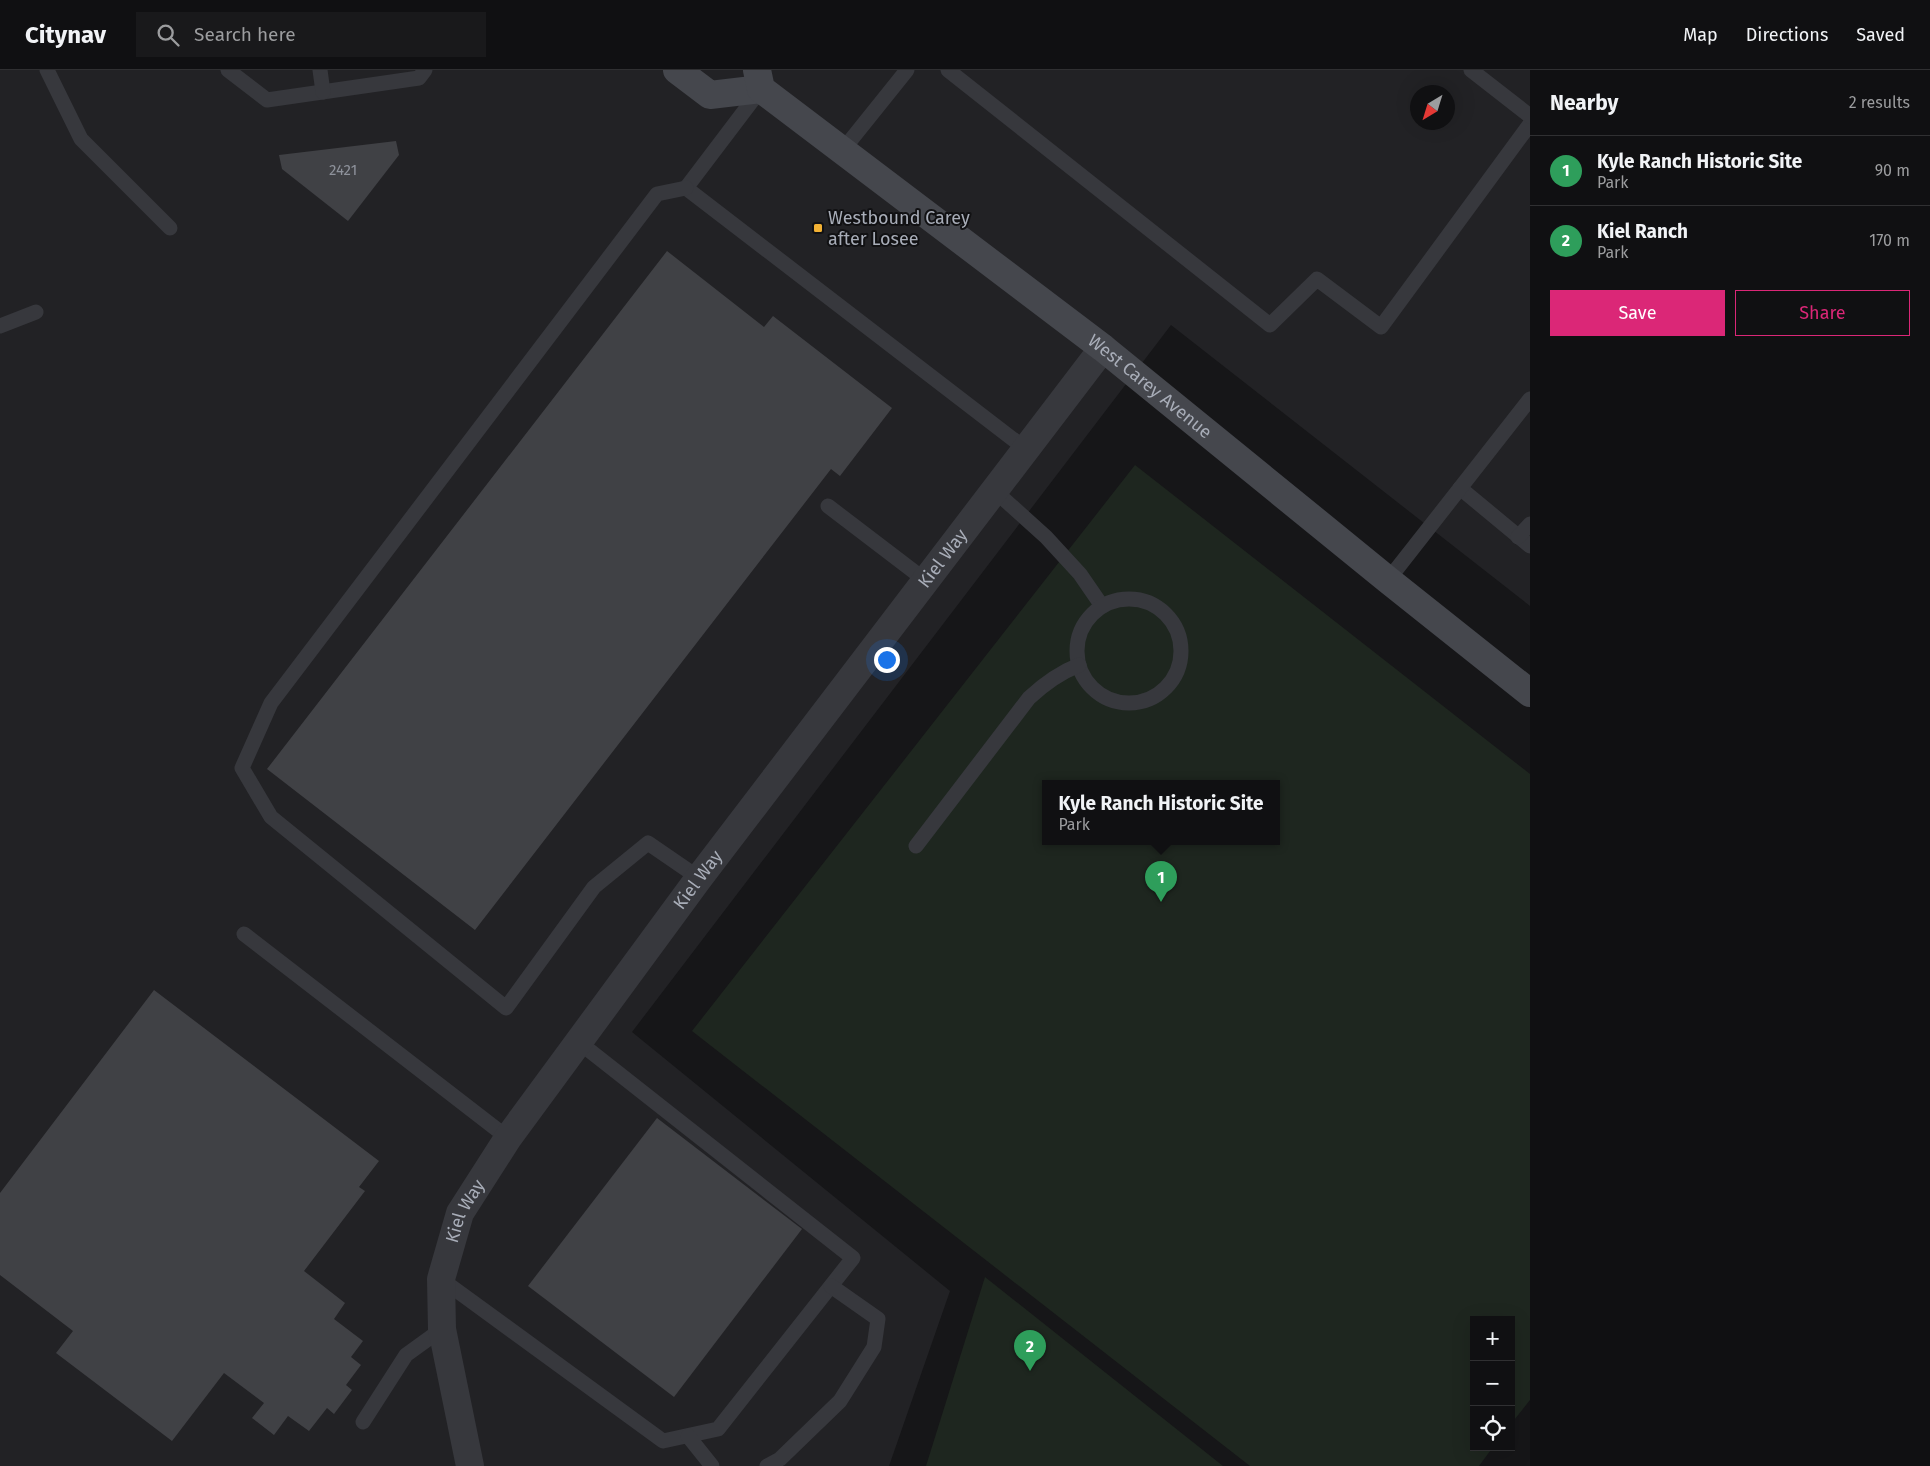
<!DOCTYPE html>
<meta charset="utf-8">
<style>
:root{--surface:#101012;--page:#19191b;--text:#f1f3f6;--muted:#9c9d9f;--line:#303032;--accent:#db2777}
body{margin:0;font-family:"Fira Sans",sans-serif;background:var(--page);color:var(--text)}
.controls{position:absolute;right:15px;bottom:15px;display:grid;overflow:hidden;border-radius:0px;box-shadow:0 5px 20px #0002}
.controls button{width:45px;height:45px;display:grid;place-items:center;padding:0;border:0;border-bottom:1px solid var(--line);background:var(--surface);color:var(--text);font:25px sans-serif}
.compass{position:absolute;left:1410px;top:15px;width:45px;height:45px;border-radius:50%;background:var(--surface);box-shadow:0 5px 20px #0002;rotate:218deg}
.you{position:absolute;left:886px;top:589px;width:18px;height:18px;margin:-12px;border:4px solid #fff;border-radius:50%;background:#1a73e8;box-shadow:0 0 0 8px #1a73e833}
.badge{display:grid;place-items:center;width:32px;height:32px;border-radius:50%;background:var(--accent);color:#fff;font-size:16px;font-weight:700}
.pin{position:absolute;translate:-50% -41px;filter:drop-shadow(0 1px 2px #0008)}
.pin::after{content:'';position:absolute;top:26px;width:18px;height:15px;background:inherit;clip-path:polygon(0 0,100% 0,50% 100%)}
.popup{position:absolute;left:1042px;top:710px;width:238px;height:65px;box-sizing:border-box;display:grid;place-content:center;border-radius:0px;background:var(--surface);filter:drop-shadow(0 1px 4px #0005);font-size:16px;white-space:nowrap;color:var(--muted)}
.popup b{font-size:19px;color:var(--text)}
.popup::after{content:'';position:absolute;left:50%;top:100%;margin-left:-10px;border:10px solid transparent;border-top-color:var(--surface)}
.list{margin:0;padding:0;list-style:none}
h2{display:flex;justify-content:space-between;align-items:center;height:65px;margin:0;padding:0 20px;font-size:21px}
h2 small{font-size:16px;font-weight:400;color:var(--muted)}
.list li{display:grid;grid-template-columns:32px 1fr auto;gap:15px;align-items:center;box-sizing:border-box;height:70px;padding:0 20px;border-top:1px solid var(--line)}
.list b{display:block;font-size:19px;white-space:nowrap}
.list p{margin:0;font-size:16px;white-space:nowrap;color:var(--muted)}
.list em{font-size:16px;font-style:normal;color:var(--muted)}
.actions{display:flex;gap:10px;padding:15px 20px}
.actions a{flex:1;padding:11px 0;border:1px solid var(--accent);border-radius:0px;text-align:center;font-size:18px;color:var(--accent)}
.actions .main{background:var(--accent);color:#fff}
.icon{flex:none;width:28px;height:28px;fill:none;stroke:currentColor;stroke-width:2;stroke-linecap:round;stroke-linejoin:round}
.map{position:relative;flex:none;width:1530px;height:1396px;overflow:hidden}
header{display:flex;align-items:center;gap:30px;box-sizing:border-box;height:70px;padding:0 25px;background:var(--surface);border-bottom:1px solid var(--line)}
header strong{font-size:24px}
nav{display:flex;gap:28px;margin-inline-start:auto;font-size:18px}
.search{width:350px;height:45px;background:var(--page);display:flex;align-items:center;gap:12px;box-sizing:border-box;padding:0 18px;border-radius:0px;color:var(--muted);font-size:19px}
main{display:flex}
aside{flex:1;background:var(--surface)}
.map>svg:first-child{display:block}
.built{fill:#222225;fill-rule:evenodd}
.green{fill:#1e261f;fill-rule:evenodd}
.building{fill:#404145}
.lines{fill:none;stroke-linecap:round;stroke-linejoin:round}
.lane{stroke:#37383d;stroke-width:15}
.street{stroke:#37383d;stroke-width:28}
.secondary{stroke:#45474d;stroke-width:28}
.poi-dot{fill:#f2b134;stroke:#111113;stroke-width:2}
.labels{text-anchor:middle;dominant-baseline:central;stroke-width:4;stroke-linejoin:round;paint-order:stroke}
.number-label{font-size:15px;fill:#8e929b}
.poi-label{font-size:18px;fill:#a8adb8;stroke:#111113;text-anchor:start}
.street-label{font-size:18px;fill:#a8adb8;stroke:#111113}
</style>
<header>
<strong>Citynav</strong>
<div class="search"><svg class="icon" aria-label="search" viewBox="0 0 24 24"><circle cx="10" cy="10" r="6"/><path d="M15 15l6 6"/></svg>Search here</div>
<nav><a>Map</a><a>Directions</a><a>Saved</a></nav>
</header>
<main>
<div class="map">
<svg width="1530" height="1396" viewBox="0 0 1530 1396">
<rect width="100%" height="100%" fill="#161618"/>
<path class="built" d="M 0,0 L 1530,0 L 1530,536 L 1171,255 L 632,962 L 950,1221 L 889,1396 L 0,1396 ZM 1418,22 L 1448,22 L 1448,52 L 1418,52 Z"/>
<g class="green">
<path d="M 1135,395 L 1530,704 L 1530,1330 L 1511,1354 L 1511,1250 L 1474,1250 L 1474,1377 L 1493,1377 L 1479,1396 L 1250,1396 L 692,961 ZM 1046,713 L 1276,713 L 1276,771 L 1046,771 Z"/>
<polygon points="985,1207 1223,1396 926,1396"/>
</g>
<g class="building">
<polygon points="396,71 399,85 348,151 282,99 279,85"/>
<polygon points="667,181 764,257 773,246 892,338 840,406 831,399 475,860 267,699"/>
<polygon points="154,920 379,1091 359,1117 365,1121 304,1201 345,1233 334,1249 363,1271 351,1287 361,1295 346,1315 352,1320 334,1344 327,1338 309,1361 288,1346 274,1365 252,1348 264,1333 224,1303 172,1371 56,1283 73,1261 0,1205 0,1123"/>
<polygon points="657,1048 802,1159 674,1327 528,1216"/>
</g>
<g class="lines">
<g class="lane">
<polyline points="47,0 81,69 170,158"/>
<polyline points="228,0 267,30 419,8 425,0"/>
<polyline points="320,0 323,22"/>
<polyline points="948,0 1270,255 1317,209 1381,257 1530,54"/>
<polyline points="1471,0 1530,46"/>
<polyline points="761,19 686,118 1027,380"/>
<polyline points="842,81 907,0"/>
<polyline points="686,118 657,124 271,633 242,698 271,747 506,938 594,817 648,773 699,808"/>
<polyline points="0,256 36,242"/>
<polyline points="1460,418 1530,476"/>
<polyline points="995,421 1046,467 1080,504 1102,536"/>
<polyline points="828,436 925,510"/>
<polyline points="1518,467 1530,454"/>
<polyline points="1388,510 1530,329"/>
<circle cx="1129" cy="581" r="52"/>
<path d="M 916,776 L 1029,628 C 1045,613 1059,603 1079,595"/>
<polyline points="244,864 508,1068"/>
<polyline points="441,1209 663,1371 718,1359 853,1188 580,973"/>
<polyline points="363,1352 406,1285 442,1259"/>
<polyline points="688,1366 712,1396"/>
<polyline points="767,1396 780,1389 840,1331 874,1277 878,1249 831,1216"/>
</g>
<path class="street" id="s1" d="M 470,1396 L 442,1259 L 441,1209 L 460,1143 L 508,1068 L 699,808 L 1103,278"/>
<g class="secondary">
<polyline points="677,0 710,25 761,19"/>
<path id="s2" d="M 757,0 L 761,19 L 1103,278 L 1388,510 L 1530,623"/>
</g>
</g>
<rect class="poi-dot" x="813" y="153" width="10" height="10" rx="2.5"/>
<g class="labels">
<g class="number-label">
<text x="343" y="100">2421</text>
</g>
<g class="poi-label">
<text x="828" y="148">Westbound Carey<tspan x="828" dy="21">after Losee</tspan></text>
</g>
<g class="street-label">
<text stroke="none"><textPath href="#s2" startOffset="509">West Carey Avenue</textPath></text>
<text stroke="none"><textPath href="#s1" startOffset="1072">Kiel Way</textPath></text>
<text stroke="none"><textPath href="#s1" startOffset="668">Kiel Way</textPath></text>
<text stroke="none"><textPath href="#s1" startOffset="262">Kiel Way</textPath></text>
</g>
</g>
</svg>
<div class="controls">
<button>+</button>
<button>−</button>
<button><svg class="icon" aria-label="locate" viewBox="0 0 24 24"><circle cx="12" cy="12" r="6"/><path d="M12 2v4M12 18v4M2 12h4M18 12h4"/></svg></button>
</div>
<svg class="compass" viewBox="-18 -18 36 36"><path d="M0-13l5 13h-10z" fill="#e53935"/><path d="M0 13l5-13h-10z" fill="#9c9d9f"/></svg>
<div class="you"></div>
<div class="pin badge" style="left:1161px;top:832px;background:#2e9e5b">1</div>
<div class="popup"><b>Kyle Ranch Historic Site</b>Park</div>
<div class="pin badge" style="left:1030px;top:1301px;background:#2e9e5b">2</div>
</div>
<aside>
<h2>Nearby<small>2 results</small></h2>
<ul class="list">
<li><span class="badge" style="background:#2e9e5b">1</span><div><b>Kyle Ranch Historic Site</b><p>Park</p></div><em>90 m</em></li>
<li><span class="badge" style="background:#2e9e5b">2</span><div><b>Kiel Ranch</b><p>Park</p></div><em>170 m</em></li>
</ul>
<div class="actions"><a class="main">Save</a><a>Share</a></div>
</aside>
</main>
